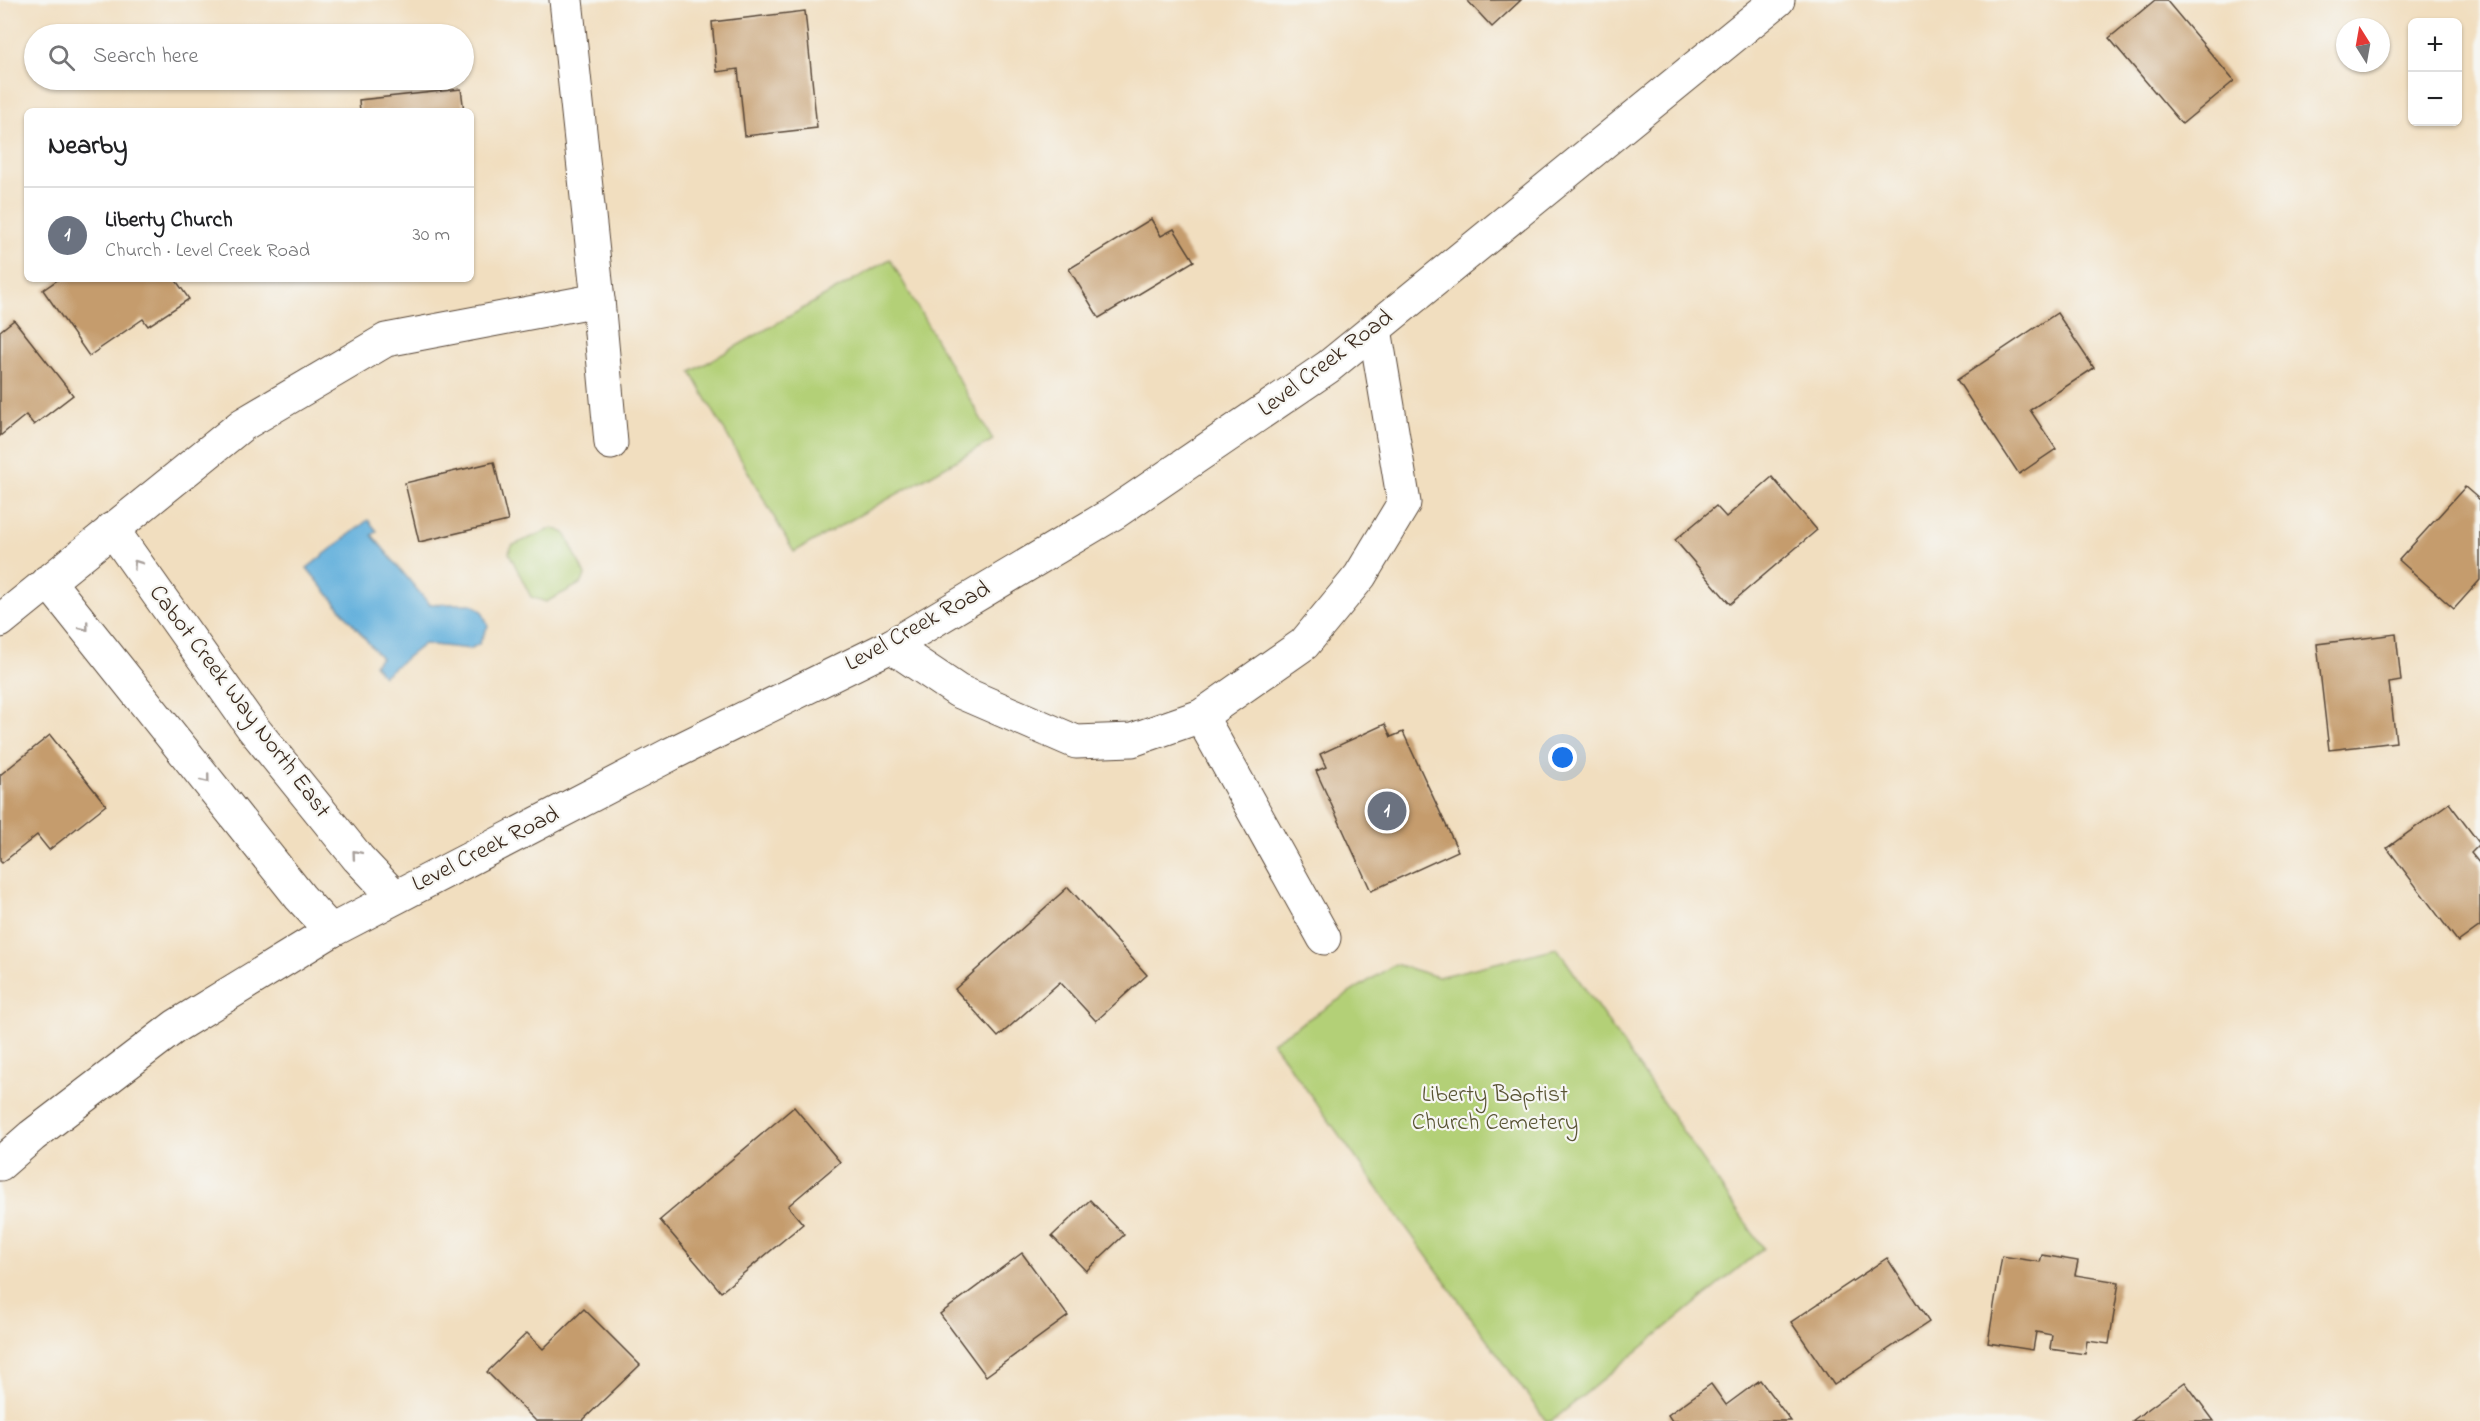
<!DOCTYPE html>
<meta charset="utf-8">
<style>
:root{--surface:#fff;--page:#f6f6f6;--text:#202124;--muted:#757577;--line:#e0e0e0;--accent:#b5179e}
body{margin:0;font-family:"Indie Flower",sans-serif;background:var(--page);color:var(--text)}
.controls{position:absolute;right:18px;top:18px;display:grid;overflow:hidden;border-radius:9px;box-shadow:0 2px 4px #0004}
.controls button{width:54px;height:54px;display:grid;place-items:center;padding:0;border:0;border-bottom:2px solid var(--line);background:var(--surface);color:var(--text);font:30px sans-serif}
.compass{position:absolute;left:2336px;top:18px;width:54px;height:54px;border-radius:50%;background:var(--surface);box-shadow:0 2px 4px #0004;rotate:349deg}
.you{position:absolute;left:1563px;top:758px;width:21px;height:21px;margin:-15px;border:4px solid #fff;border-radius:50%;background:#1a73e8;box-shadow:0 0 0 9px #1a73e833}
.badge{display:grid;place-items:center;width:39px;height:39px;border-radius:50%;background:var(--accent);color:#fff;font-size:20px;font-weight:700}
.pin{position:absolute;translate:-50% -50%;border:3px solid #fff;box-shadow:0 2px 6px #0006}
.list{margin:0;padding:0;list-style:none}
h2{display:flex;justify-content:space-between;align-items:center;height:78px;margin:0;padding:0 24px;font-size:26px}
h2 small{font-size:20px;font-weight:400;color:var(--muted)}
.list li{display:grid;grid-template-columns:39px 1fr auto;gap:18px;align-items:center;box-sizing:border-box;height:96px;padding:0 24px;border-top:2px solid var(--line)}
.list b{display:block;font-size:22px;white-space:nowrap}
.list p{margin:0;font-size:20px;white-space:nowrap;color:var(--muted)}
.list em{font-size:20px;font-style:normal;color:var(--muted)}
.icon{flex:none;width:33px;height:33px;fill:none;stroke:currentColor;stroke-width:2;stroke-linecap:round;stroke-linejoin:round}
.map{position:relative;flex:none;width:2480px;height:1421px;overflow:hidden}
.search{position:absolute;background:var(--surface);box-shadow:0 2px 4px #0004;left:24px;top:24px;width:450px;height:66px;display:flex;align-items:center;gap:15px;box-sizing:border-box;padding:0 21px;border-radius:33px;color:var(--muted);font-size:22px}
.panel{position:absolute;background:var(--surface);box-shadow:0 2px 4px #0004;left:24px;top:108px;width:450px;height:174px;border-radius:9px}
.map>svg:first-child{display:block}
.green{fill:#b3d077;stroke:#777d4a;stroke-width:1.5}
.water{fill:#63b0dc;stroke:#4f6d7d;stroke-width:1.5}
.building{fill:#c59c6d}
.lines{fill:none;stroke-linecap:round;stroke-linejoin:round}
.minor-casing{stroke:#564536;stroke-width:35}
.minor{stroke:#fff;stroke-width:33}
.oneway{stroke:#a79f9a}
.labels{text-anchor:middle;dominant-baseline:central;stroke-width:4.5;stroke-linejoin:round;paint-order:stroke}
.street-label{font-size:24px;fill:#3b2a1e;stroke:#f6f6f2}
.park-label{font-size:24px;fill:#595434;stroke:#f6f6f2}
</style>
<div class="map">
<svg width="2480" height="1421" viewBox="0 0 2480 1421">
<rect width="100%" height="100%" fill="#f6f6f2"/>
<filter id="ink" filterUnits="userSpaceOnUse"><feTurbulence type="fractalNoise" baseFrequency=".0167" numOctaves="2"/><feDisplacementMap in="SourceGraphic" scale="12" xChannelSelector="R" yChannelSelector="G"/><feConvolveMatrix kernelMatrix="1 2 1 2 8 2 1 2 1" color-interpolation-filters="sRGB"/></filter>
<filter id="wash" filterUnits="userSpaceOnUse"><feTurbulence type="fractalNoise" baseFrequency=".008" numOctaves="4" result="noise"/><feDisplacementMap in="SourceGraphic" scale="24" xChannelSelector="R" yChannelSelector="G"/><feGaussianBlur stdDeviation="1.35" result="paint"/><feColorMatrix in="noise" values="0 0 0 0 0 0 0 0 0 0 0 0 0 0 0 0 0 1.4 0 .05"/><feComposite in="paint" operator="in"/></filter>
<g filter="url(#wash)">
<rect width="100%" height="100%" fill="#f1debf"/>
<g class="green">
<polygon points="890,259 993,440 794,552 691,372"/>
<polygon points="553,528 565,533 585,575 582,583 546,602 531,597 509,553 511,546"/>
<polygon points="1557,948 1763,1248 1552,1421 1546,1421 1272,1042 1395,964 1438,977"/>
</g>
<polygon class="water" points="368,520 377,531 372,535 429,604 472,604 482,611 488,626 479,644 470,649 424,644 383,676 374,664 381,658 307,568"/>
<g id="blocks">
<g class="building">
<polygon points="1467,0 1521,0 1492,27"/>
<polygon points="2155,0 2166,0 2234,81 2182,124 2109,38"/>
<polygon points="805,11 817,128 745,136 738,69 717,72 712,22"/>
<polygon points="461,89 464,111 360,111 359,100"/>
<polygon points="1151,219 1161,236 1174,229 1194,261 1099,318 1069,269"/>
<polygon points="59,279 175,279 189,299 148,326 143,319 89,356 43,290"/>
<polygon points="2057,313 2094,368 2030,410 2056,449 2019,474 1957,380"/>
<polygon points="14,320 73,395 34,425 26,415 0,436 0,331"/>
<polygon points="494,462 508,521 419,542 405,483"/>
<polygon points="1772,477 1817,530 1730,604 1675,540 1716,506 1726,517"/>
<polygon points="2465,487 2480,500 2480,580 2454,609 2399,560"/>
<polygon points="2396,634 2401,681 2389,683 2396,742 2329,750 2317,644"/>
<polygon points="1385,724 1391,737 1403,732 1458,851 1371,891 1316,771 1326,767 1320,754"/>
<polygon points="50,735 106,805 49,850 37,835 2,863 0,861 0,775"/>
<polygon points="2449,803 2480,844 2471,853 2480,864 2480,926 2458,942 2387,848"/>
<polygon points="1068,887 1147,975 1096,1021 1060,982 998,1037 955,989"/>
<polygon points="794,1107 840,1162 788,1206 803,1224 721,1292 660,1220"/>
<polygon points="1090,1200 1124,1235 1086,1271 1052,1236"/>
<polygon points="1022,1253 1068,1316 986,1376 940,1314"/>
<polygon points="2042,1255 2078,1261 2075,1275 2119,1282 2109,1344 2087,1341 2085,1354 2050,1349 2052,1335 2036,1332 2033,1350 1988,1343 2002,1256 2040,1262"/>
<polygon points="1887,1258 1929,1322 1834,1385 1791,1322"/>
<polygon points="584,1309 640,1365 582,1421 536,1421 487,1372 527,1333 543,1349"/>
<polygon points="1760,1380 1791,1421 1672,1421 1668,1415 1711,1384 1726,1405"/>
<polygon points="2185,1382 2214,1421 2132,1421"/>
</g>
</g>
</g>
<g filter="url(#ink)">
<use href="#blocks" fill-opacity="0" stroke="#564536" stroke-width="1.5"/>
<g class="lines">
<g class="minor-casing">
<g id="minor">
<polyline points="598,300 611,443"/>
<polyline points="112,529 252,727 358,858 395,897"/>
<polyline points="48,581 300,897 331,931"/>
<polyline points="0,621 242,425 386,340 598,300 566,0"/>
<polyline points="891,646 958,691 1076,742 1132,740 1201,716 1304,644 1360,576 1404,503 1375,329"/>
<polyline points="1201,716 1324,938"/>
<polyline points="0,1164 32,1136 176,1026 331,931 671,754 891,646 1114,513 1328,367 1778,0"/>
</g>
</g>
<use href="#minor" class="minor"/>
</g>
<defs><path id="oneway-chevron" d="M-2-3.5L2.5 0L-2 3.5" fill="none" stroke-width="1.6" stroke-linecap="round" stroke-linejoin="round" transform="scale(1.5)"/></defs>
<g class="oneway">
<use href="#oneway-chevron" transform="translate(137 564) rotate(-125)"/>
<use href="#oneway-chevron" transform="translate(85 627) rotate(51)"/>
<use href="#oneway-chevron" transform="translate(206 779) rotate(51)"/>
<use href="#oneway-chevron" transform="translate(356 854) rotate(-130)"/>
</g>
</g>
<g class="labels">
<g class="street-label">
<text transform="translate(1326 364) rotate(-37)">Level Creek Road</text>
<text transform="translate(918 627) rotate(-29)">Level Creek Road</text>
<text transform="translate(239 702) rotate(53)">Cabot Creek Way North East</text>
<text transform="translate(486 850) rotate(-27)">Level Creek Road</text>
</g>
<g class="park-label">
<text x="1495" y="1095">Liberty Baptist<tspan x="1495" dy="28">Church Cemetery</tspan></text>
</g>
</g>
</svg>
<div class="controls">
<button>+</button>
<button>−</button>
</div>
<svg class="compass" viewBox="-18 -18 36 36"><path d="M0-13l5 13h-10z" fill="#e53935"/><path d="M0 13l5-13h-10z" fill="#757577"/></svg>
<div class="you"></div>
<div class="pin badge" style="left:1387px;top:811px;background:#6b7280">1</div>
<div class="search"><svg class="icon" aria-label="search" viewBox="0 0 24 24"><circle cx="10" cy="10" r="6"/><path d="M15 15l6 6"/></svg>Search here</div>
<section class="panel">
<h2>Nearby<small></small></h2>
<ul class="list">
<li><span class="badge" style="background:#6b7280">1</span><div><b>Liberty Church</b><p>Church · Level Creek Road</p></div><em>30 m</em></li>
</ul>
</section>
</div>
